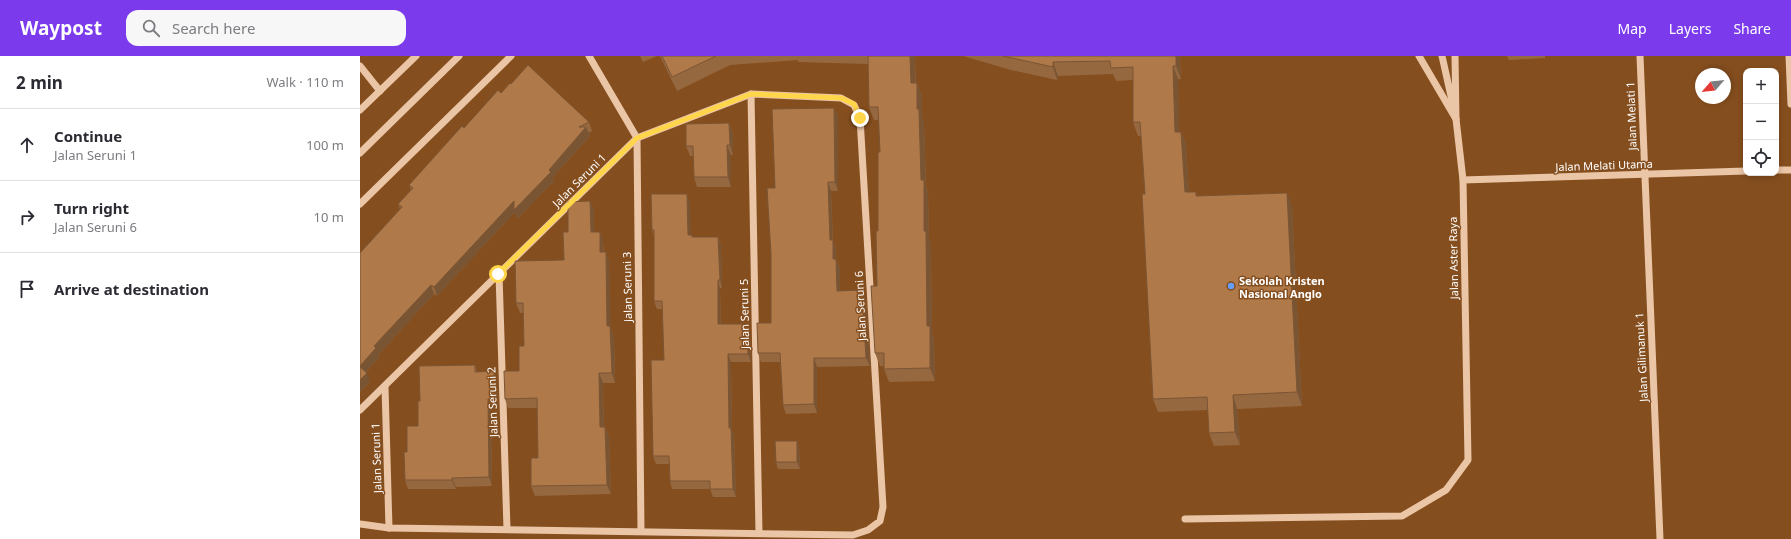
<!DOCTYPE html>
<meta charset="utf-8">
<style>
:root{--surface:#fff;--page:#f7f7f7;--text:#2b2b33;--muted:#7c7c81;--line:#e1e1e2;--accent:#7c3aed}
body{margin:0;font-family:"Noto Sans",sans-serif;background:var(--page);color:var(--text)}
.controls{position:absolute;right:12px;top:12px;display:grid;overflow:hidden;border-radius:8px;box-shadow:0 2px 6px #0003}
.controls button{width:36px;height:36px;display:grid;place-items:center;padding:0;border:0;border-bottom:1px solid var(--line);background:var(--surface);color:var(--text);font:20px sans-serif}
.compass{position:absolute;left:1335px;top:12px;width:36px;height:36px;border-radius:50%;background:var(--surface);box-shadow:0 2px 6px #0003;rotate:242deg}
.stop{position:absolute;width:12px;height:12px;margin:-9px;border:3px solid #ffd54a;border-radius:50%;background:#fff}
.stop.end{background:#ffd54a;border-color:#fff;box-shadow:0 1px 4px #0008}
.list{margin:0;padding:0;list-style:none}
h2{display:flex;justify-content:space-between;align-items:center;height:52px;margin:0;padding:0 16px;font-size:17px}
h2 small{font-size:13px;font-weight:400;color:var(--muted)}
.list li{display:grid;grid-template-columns:26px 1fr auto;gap:12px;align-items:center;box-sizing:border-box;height:72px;padding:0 16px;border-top:1px solid var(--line)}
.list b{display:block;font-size:15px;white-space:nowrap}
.list p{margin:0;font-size:13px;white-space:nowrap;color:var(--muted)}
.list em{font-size:13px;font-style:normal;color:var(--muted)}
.icon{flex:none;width:22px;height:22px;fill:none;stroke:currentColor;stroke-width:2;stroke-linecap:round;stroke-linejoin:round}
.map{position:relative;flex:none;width:1431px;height:483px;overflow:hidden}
header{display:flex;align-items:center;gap:24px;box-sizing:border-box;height:56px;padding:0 20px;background:var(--accent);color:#fff}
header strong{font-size:19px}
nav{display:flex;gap:22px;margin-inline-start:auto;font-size:14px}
.search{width:280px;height:36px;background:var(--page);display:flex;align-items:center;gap:10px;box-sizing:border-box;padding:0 14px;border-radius:12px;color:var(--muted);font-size:15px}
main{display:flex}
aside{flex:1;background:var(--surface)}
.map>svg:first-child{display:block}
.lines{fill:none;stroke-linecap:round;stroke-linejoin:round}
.minor{stroke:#eac5a6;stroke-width:7}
.wall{fill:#966840}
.shaded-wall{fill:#7a5534}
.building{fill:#af794a;stroke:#7a5534}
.route{stroke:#ffd54a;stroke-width:5}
.poi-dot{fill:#659df9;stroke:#854e1e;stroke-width:1.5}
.labels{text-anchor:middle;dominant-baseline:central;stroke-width:3;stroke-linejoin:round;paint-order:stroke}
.street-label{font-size:11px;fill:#fff;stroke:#854e1e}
.poi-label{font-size:11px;font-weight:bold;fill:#fff;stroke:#854e1e;text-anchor:start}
</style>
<header>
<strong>Waypost</strong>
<div class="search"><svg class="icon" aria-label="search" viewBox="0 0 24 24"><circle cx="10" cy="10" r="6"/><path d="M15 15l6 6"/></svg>Search here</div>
<nav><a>Map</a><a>Layers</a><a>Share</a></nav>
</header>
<main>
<aside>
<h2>2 min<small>Walk · 110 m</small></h2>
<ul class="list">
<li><svg class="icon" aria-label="ahead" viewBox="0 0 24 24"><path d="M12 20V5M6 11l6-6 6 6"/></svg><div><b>Continue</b><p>Jalan Seruni 1</p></div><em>100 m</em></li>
<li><svg class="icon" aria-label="right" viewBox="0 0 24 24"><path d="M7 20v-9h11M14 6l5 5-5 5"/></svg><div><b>Turn right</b><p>Jalan Seruni 6</p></div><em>10 m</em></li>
<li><svg class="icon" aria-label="arrive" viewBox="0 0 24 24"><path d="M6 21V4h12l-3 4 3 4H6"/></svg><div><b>Arrive at destination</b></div></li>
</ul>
</aside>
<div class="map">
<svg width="1431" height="483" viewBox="0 0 1431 483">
<rect width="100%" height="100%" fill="#854e1e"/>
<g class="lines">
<g class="minor">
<polyline points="229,0 277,82 281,475"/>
<polyline points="1059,0 1096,63"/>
<polyline points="1082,0 1093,49"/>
<polyline points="1280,0 1300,483"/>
<polyline points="1429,0 1431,48"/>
<polyline points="0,10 20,35"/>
<polyline points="391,38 399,477"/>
<polyline points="0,54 56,0"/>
<polyline points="0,97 99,0"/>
<polyline points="1416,114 1431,114"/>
<polyline points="1103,124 1386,115"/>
<polyline points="0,148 151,0"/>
<polyline points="139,218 147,473"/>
<polyline points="25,331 29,472"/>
<polyline points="0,354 277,82 391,38 481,42 494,49 500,62 523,451 520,465 508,474 493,479 29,472 0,468"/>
<polyline points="825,463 1042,460 1086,434 1108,404 1103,124 1096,63 1095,0"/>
</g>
</g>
<g class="wall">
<polygon points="280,0 297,0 283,6"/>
<polygon points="300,0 555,0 556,27 557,27 562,41 562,61 564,66 566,130 568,137 569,182 571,188 572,276 574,283 575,325 529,326 524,313 524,310 520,310 515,297 517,230 518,175 520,96 519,64 514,64 509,51 508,8 438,6 438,4 370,9 317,35"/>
<polygon points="603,0 820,0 821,23 818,23 819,76 821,76 826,89 829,136 838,140 932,150 942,350 877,353 880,389 854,390 849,377 848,354 798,356 793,343 785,138 781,80 778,80 773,66 773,24 756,25 753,18 698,20 697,24 651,14"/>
<polygon points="1147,0 1185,0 1185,2 1149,4"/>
<polygon points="151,28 229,66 232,75 228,77 230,80 193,121 194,125 157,163 155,156 77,240 74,238 19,298 20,301 6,316 10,326 0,336 0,197 40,153 38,148 51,134 49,129 104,72 141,37"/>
<polygon points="474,52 478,61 478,135 471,135 473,184 476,193 476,204 480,212 480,235 502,234 506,243 510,310 457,311 457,357 426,358 423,349 420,306 401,306 398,297 411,267"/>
<polygon points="369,67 373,77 373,99 371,99 371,131 337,131 334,121 333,100 330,100 326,90"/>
<polygon points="230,145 234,155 234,176 240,176 243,185 244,196 249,205 250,270 254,280 255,327 243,327 244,371 245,371 249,381 251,438 175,440 171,430 178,402 177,352 148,352 145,343 159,315 164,290 163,257 160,257 156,247 204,204 208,176"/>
<polygon points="330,146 330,179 332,179 333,181 358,181 361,189 362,232 360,232 361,268 390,276 391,306 371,306 372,374 374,380 376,441 353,441 350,433 312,433 310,425 309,408 296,408 293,400 304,304 303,253 297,253 294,245 294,180 292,174"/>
<polygon points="115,309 117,316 134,315 137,325 138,352 131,352 132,430 96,431 96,433 48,433 45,424 47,396 58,370 60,345"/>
<polygon points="437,385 439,391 440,413 418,413 416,406"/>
</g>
<g class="shaded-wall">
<polygon points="550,0 555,0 556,41 551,27"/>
<polygon points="816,0 820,0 821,23 816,10"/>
<polygon points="693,6 698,20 697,24 693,11"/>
<polygon points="813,10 818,23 820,90 815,76"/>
<polygon points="557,27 562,41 562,61 564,66 566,130 568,137 569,182 571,188 572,276 574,283 575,325 570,312 567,270 564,175 557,53"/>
<polygon points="474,52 478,61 478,135 475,126"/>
<polygon points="369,67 373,77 373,99 370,89"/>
<polygon points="226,71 230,80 193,121 194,125 157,163 155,156 77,240 74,231 154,145 189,114"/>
<polygon points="821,76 826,89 830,150 825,136"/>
<polygon points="367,89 371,99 371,131 368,121"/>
<polygon points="468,126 471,135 473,193 470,184"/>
<polygon points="927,137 932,150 942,350 937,336"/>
<polygon points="327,138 330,146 331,187 328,179"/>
<polygon points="230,145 234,155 234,185 231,176"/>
<polygon points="240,176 243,185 244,205 240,196"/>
<polygon points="358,181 361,189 362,232 360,224"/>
<polygon points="473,184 476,193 476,204 480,212 480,243 477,235 473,203"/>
<polygon points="246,196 249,205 251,280 247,270"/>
<polygon points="358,224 360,232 361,276 358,268"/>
<polygon points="71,229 74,238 19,298 20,301 3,319 0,310 14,290"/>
<polygon points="502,234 506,243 510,310 506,302"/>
<polygon points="387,268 390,276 391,306 388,298"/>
<polygon points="250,270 254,280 255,327 252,317"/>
<polygon points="368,298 371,306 372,374 374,380 376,441 373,433 369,372"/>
<polygon points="454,302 457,311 457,357 454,348"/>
<polygon points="134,315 137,325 138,352 135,343"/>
<polygon points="7,317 10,326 0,336 0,324"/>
<polygon points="239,317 243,327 244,381 240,371"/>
<polygon points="873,339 877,353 880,389 875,376"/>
<polygon points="128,343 131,352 132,430 129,421"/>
<polygon points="245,371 249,381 251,438 247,429"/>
<polygon points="437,385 439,391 440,413 437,406"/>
<polygon points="92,422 96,431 96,433 92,424"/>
</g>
<g class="building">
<polygon points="302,0 356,0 312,21"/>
<polygon points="508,0 550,0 551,27 557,27 557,53 559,53 561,124 564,124 564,175 566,175 567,270 570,270 570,312 524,313 524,297 515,297 511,230 517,230 516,175 518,175 518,96 520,96 518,51 509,51"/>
<polygon points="643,0 816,0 816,10 813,10 815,76 821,76 825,136 836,136 836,140 927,137 937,336 873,339 875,376 849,377 847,341 793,343 782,138 785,138 780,66 773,66 773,11 751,12 750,5 693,6 693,11"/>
<polygon points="168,9 229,66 219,71 226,71 189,114 191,116 154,154 154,145 74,231 71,229 14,290 16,292 0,310 0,197 42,151 38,148 53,132 49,129 102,70 104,72 138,34 141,37 150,27 151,28"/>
<polygon points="474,52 475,126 468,126 470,184 473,184 473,203 476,203 477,235 502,234 506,302 454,302 454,348 423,349 420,297 398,297 397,267 411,267 411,198 407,132 415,132 412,53"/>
<polygon points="369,67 370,89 367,89 368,121 334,121 333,90 326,90 326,68"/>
<polygon points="291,138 327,138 328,179 332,179 332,181 358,181 360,224 358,224 358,268 387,268 388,298 368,298 369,372 371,372 373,433 350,433 350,425 310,425 309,400 293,400 291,304 304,304 302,245 294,245 294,174 292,174"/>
<polygon points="230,145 231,176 240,176 240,196 246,196 247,270 250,270 252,317 239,317 240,371 245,371 247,429 171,430 171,402 178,402 177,342 145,343 144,315 159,315 159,290 164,290 163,247 156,247 155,205 204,204 203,176 208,176 208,146"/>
<polygon points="115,309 115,316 134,315 135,343 128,343 129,421 92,422 92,424 45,424 44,396 47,396 47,370 58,370 58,345 60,345 59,310"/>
<polygon points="0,311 7,317 0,324"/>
<polygon points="415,385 437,385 437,406 416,406"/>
</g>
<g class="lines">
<polyline class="route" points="138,218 277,82 391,38 481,42 494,48 500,62"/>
</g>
<circle class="poi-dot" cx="871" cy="230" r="4"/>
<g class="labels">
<g class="street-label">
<text transform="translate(1271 60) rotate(-92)">Jalan Melati 1</text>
<text transform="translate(1244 109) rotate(-2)">Jalan Melati Utama</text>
<text transform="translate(219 124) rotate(-45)">Jalan Seruni 1</text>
<text transform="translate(1093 202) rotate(-91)">Jalan Aster Raya</text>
<text transform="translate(267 231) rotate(-91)">Jalan Seruni 3</text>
<text transform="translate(500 250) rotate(-93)">Jalan Seruni 6</text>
<text transform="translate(384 258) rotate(-91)">Jalan Seruni 5</text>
<text transform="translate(1281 301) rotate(-93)">Jalan Gilimanuk 1</text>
<text transform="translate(132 346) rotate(-92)">Jalan Seruni 2</text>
<text transform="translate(16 402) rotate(-92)">Jalan Seruni 1</text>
</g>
<g class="poi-label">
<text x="879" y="224">Sekolah Kristen<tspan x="879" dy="13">Nasional Anglo</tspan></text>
</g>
</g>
</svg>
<div class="controls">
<button>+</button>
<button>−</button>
<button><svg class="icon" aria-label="locate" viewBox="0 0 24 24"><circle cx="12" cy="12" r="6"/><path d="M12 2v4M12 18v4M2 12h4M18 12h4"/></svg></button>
</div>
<svg class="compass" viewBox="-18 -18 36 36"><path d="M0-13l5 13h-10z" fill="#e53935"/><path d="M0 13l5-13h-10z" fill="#7c7c81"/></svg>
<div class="stop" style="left:138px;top:218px"></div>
<div class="stop end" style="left:500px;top:62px"></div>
</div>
</main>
